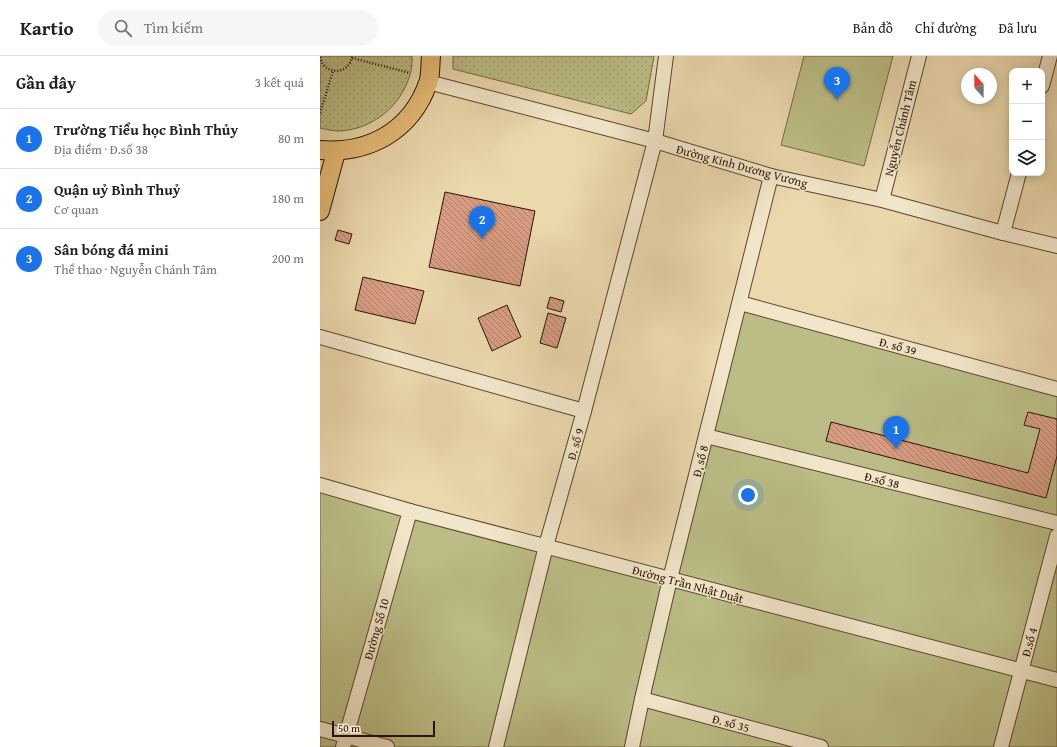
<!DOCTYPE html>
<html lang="vi">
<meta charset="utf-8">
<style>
:root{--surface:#fff;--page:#f6f6f6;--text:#202124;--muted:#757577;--line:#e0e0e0;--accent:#1a73e8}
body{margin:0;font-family:"Gentium Book Plus",serif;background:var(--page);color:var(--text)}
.controls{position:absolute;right:12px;top:12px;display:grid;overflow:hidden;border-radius:8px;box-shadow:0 2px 10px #0003}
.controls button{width:36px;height:36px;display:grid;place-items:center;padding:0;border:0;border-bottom:1px solid var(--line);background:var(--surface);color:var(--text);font:20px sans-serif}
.compass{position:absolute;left:641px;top:12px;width:36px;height:36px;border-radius:50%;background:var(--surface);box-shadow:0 2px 10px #0003;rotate:339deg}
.scale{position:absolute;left:12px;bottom:10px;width:103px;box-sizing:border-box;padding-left:4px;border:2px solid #2a1505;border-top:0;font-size:11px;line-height:14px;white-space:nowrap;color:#2a1505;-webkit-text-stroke:3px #f2e6ca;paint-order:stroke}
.you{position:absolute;left:428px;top:439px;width:14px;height:14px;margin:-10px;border:3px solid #fff;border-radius:50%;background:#1a73e8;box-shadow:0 0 0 6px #1a73e833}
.badge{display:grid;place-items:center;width:26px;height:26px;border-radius:50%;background:var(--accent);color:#fff;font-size:13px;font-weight:700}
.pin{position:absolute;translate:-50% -33px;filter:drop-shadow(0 1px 2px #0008)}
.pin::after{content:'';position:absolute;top:21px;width:14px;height:12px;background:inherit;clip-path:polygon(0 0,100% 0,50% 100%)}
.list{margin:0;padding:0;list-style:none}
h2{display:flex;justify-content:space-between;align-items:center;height:52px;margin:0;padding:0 16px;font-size:17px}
h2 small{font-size:13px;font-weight:400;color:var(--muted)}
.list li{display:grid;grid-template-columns:26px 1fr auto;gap:12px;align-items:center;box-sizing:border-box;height:60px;padding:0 16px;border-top:1px solid var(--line)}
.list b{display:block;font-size:15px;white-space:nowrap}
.list p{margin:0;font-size:13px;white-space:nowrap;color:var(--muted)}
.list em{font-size:13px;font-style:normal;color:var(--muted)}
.icon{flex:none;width:22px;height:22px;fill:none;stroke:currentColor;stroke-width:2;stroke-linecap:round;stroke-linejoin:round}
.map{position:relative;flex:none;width:737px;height:691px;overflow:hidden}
header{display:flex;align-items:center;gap:24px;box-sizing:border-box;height:56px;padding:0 20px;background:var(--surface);border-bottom:1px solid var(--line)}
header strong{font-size:19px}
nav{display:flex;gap:22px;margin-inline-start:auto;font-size:14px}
.search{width:280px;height:36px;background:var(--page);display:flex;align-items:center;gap:10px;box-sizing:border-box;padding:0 14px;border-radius:22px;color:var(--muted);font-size:15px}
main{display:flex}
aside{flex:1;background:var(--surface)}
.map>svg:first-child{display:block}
.grass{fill:#bcbd86;stroke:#736946}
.park{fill:url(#park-dots);stroke:#736946}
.building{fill:url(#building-back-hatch);stroke:#2a1505}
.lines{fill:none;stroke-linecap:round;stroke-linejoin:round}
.minor-casing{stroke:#5a462f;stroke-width:16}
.major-casing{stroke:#2a1505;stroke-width:20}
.path{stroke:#2a1505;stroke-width:2.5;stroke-dasharray:1 2;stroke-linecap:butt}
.minor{stroke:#f2e6ca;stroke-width:14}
.major{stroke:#e6bc76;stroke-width:18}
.labels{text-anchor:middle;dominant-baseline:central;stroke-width:3;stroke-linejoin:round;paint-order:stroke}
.street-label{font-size:12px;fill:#2a1505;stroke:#f2e6ca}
</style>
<header>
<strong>Kartio</strong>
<div class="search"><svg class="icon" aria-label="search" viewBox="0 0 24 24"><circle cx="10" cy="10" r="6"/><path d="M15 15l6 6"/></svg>Tìm kiếm</div>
<nav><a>Bản đồ</a><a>Chỉ đường</a><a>Đã lưu</a></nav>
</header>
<main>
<aside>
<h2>Gần đây<small>3 kết quả</small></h2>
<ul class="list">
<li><span class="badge">1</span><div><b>Trường Tiểu học Bình Thủy</b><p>Địa điểm · Đ.số 38</p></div><em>80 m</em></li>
<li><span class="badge">2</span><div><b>Quận uỷ Bình Thuỷ</b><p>Cơ quan</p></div><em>180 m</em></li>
<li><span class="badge">3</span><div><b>Sân bóng đá mini</b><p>Thể thao · Nguyễn Chánh Tâm</p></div><em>200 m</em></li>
</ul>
</aside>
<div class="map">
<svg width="737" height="691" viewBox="0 0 737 691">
<defs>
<pattern id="park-dots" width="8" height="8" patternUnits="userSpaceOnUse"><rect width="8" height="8" fill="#bcbd86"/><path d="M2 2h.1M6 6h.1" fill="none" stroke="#a2a272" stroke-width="1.8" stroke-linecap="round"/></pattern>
<pattern id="building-back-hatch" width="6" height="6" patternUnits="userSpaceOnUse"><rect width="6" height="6" fill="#d89d83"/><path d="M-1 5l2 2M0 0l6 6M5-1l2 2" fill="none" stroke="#af7f69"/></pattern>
</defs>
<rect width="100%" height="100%" fill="#ebd8ad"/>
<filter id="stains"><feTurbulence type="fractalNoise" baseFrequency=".005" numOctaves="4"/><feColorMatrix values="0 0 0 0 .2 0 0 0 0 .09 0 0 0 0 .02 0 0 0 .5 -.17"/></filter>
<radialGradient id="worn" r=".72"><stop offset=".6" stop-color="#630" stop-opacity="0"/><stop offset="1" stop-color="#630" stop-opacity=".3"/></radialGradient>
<g class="grass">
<polygon points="484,0 573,0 544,110 461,89"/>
<polygon points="423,252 737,338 737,691 0,691 0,429 350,523"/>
</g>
<g class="park">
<path d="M 0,0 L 92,0 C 92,5 92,11 91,15 C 83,49 53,74 18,75 C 12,75 6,73 0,72 Z"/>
<polygon points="133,0 334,0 326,45 311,58 133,13"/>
</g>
<g class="building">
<polygon points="125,136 215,155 200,230 109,211"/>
<polygon points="18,174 32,178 29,188 15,184"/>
<polygon points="43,221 104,235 95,268 35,254"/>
<polygon points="230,241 244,245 241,256 227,252"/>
<polygon points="187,249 201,281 172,295 158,262"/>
<polygon points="228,257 246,262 237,292 220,287"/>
<polygon points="708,356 737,363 737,400 726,442 506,385 511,366 708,417 720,373 704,369"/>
</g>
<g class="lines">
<g class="minor-casing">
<g id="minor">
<polyline points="108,26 335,85 451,120 562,144 683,177 737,190"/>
<polyline points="722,30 730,0"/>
<polyline points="562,144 599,0"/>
<polyline points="683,177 699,117"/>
<polyline points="420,247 737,333"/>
<polyline points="0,281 264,355"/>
<polyline points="386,380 737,467"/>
<polyline points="0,429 90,455 737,624"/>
<polyline points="322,643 501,691"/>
<polyline points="0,673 67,691"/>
<polyline points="23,691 90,455"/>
<polyline points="176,691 226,490 264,355 335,85 346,0"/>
<polyline points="312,691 322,643 350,523 451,120"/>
<polyline points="681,691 737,480"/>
</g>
</g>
<g class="major-casing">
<g id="major">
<path d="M 0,94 C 49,98 91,75 108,27 C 111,19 110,9 111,0"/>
<polyline points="0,155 16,96"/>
</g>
</g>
<g class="path">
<path d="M 0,1 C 4,20 30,19 32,0"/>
<polyline points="32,2 90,17"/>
<polyline points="0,57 13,15"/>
</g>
<use href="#minor" class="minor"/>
<use href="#major" class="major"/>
</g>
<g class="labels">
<g class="street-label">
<text transform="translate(580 72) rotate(-76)">Nguyễn Chánh Tâm</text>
<text transform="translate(422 110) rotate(15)">Đường Kinh Dương Vương</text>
<text transform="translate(578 290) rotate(15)">Đ. số 39</text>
<text transform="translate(255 388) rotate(-74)">Đ. số 9</text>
<text transform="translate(380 405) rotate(-76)">Đ, số 8</text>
<text transform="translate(562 424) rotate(14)">Đ.số 38</text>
<text transform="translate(368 528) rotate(15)">Đường Trần Nhật Duật</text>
<text transform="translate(56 573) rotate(-74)">Đường Số 10</text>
<text transform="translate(709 586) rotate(-75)">Đ.số 4</text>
<text transform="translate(411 667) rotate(15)">Đ. số 35</text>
</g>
</g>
<rect width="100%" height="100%" filter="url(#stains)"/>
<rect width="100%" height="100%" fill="url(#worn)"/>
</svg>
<div class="controls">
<button>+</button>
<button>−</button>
<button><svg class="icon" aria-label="layers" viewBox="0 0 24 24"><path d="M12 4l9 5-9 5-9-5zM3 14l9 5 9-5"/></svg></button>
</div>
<svg class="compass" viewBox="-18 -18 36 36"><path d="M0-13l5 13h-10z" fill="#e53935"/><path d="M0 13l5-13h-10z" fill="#757577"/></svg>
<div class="scale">50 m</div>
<div class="you"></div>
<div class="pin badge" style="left:576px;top:393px">1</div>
<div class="pin badge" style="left:162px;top:183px">2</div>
<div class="pin badge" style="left:517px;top:44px">3</div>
</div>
</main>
